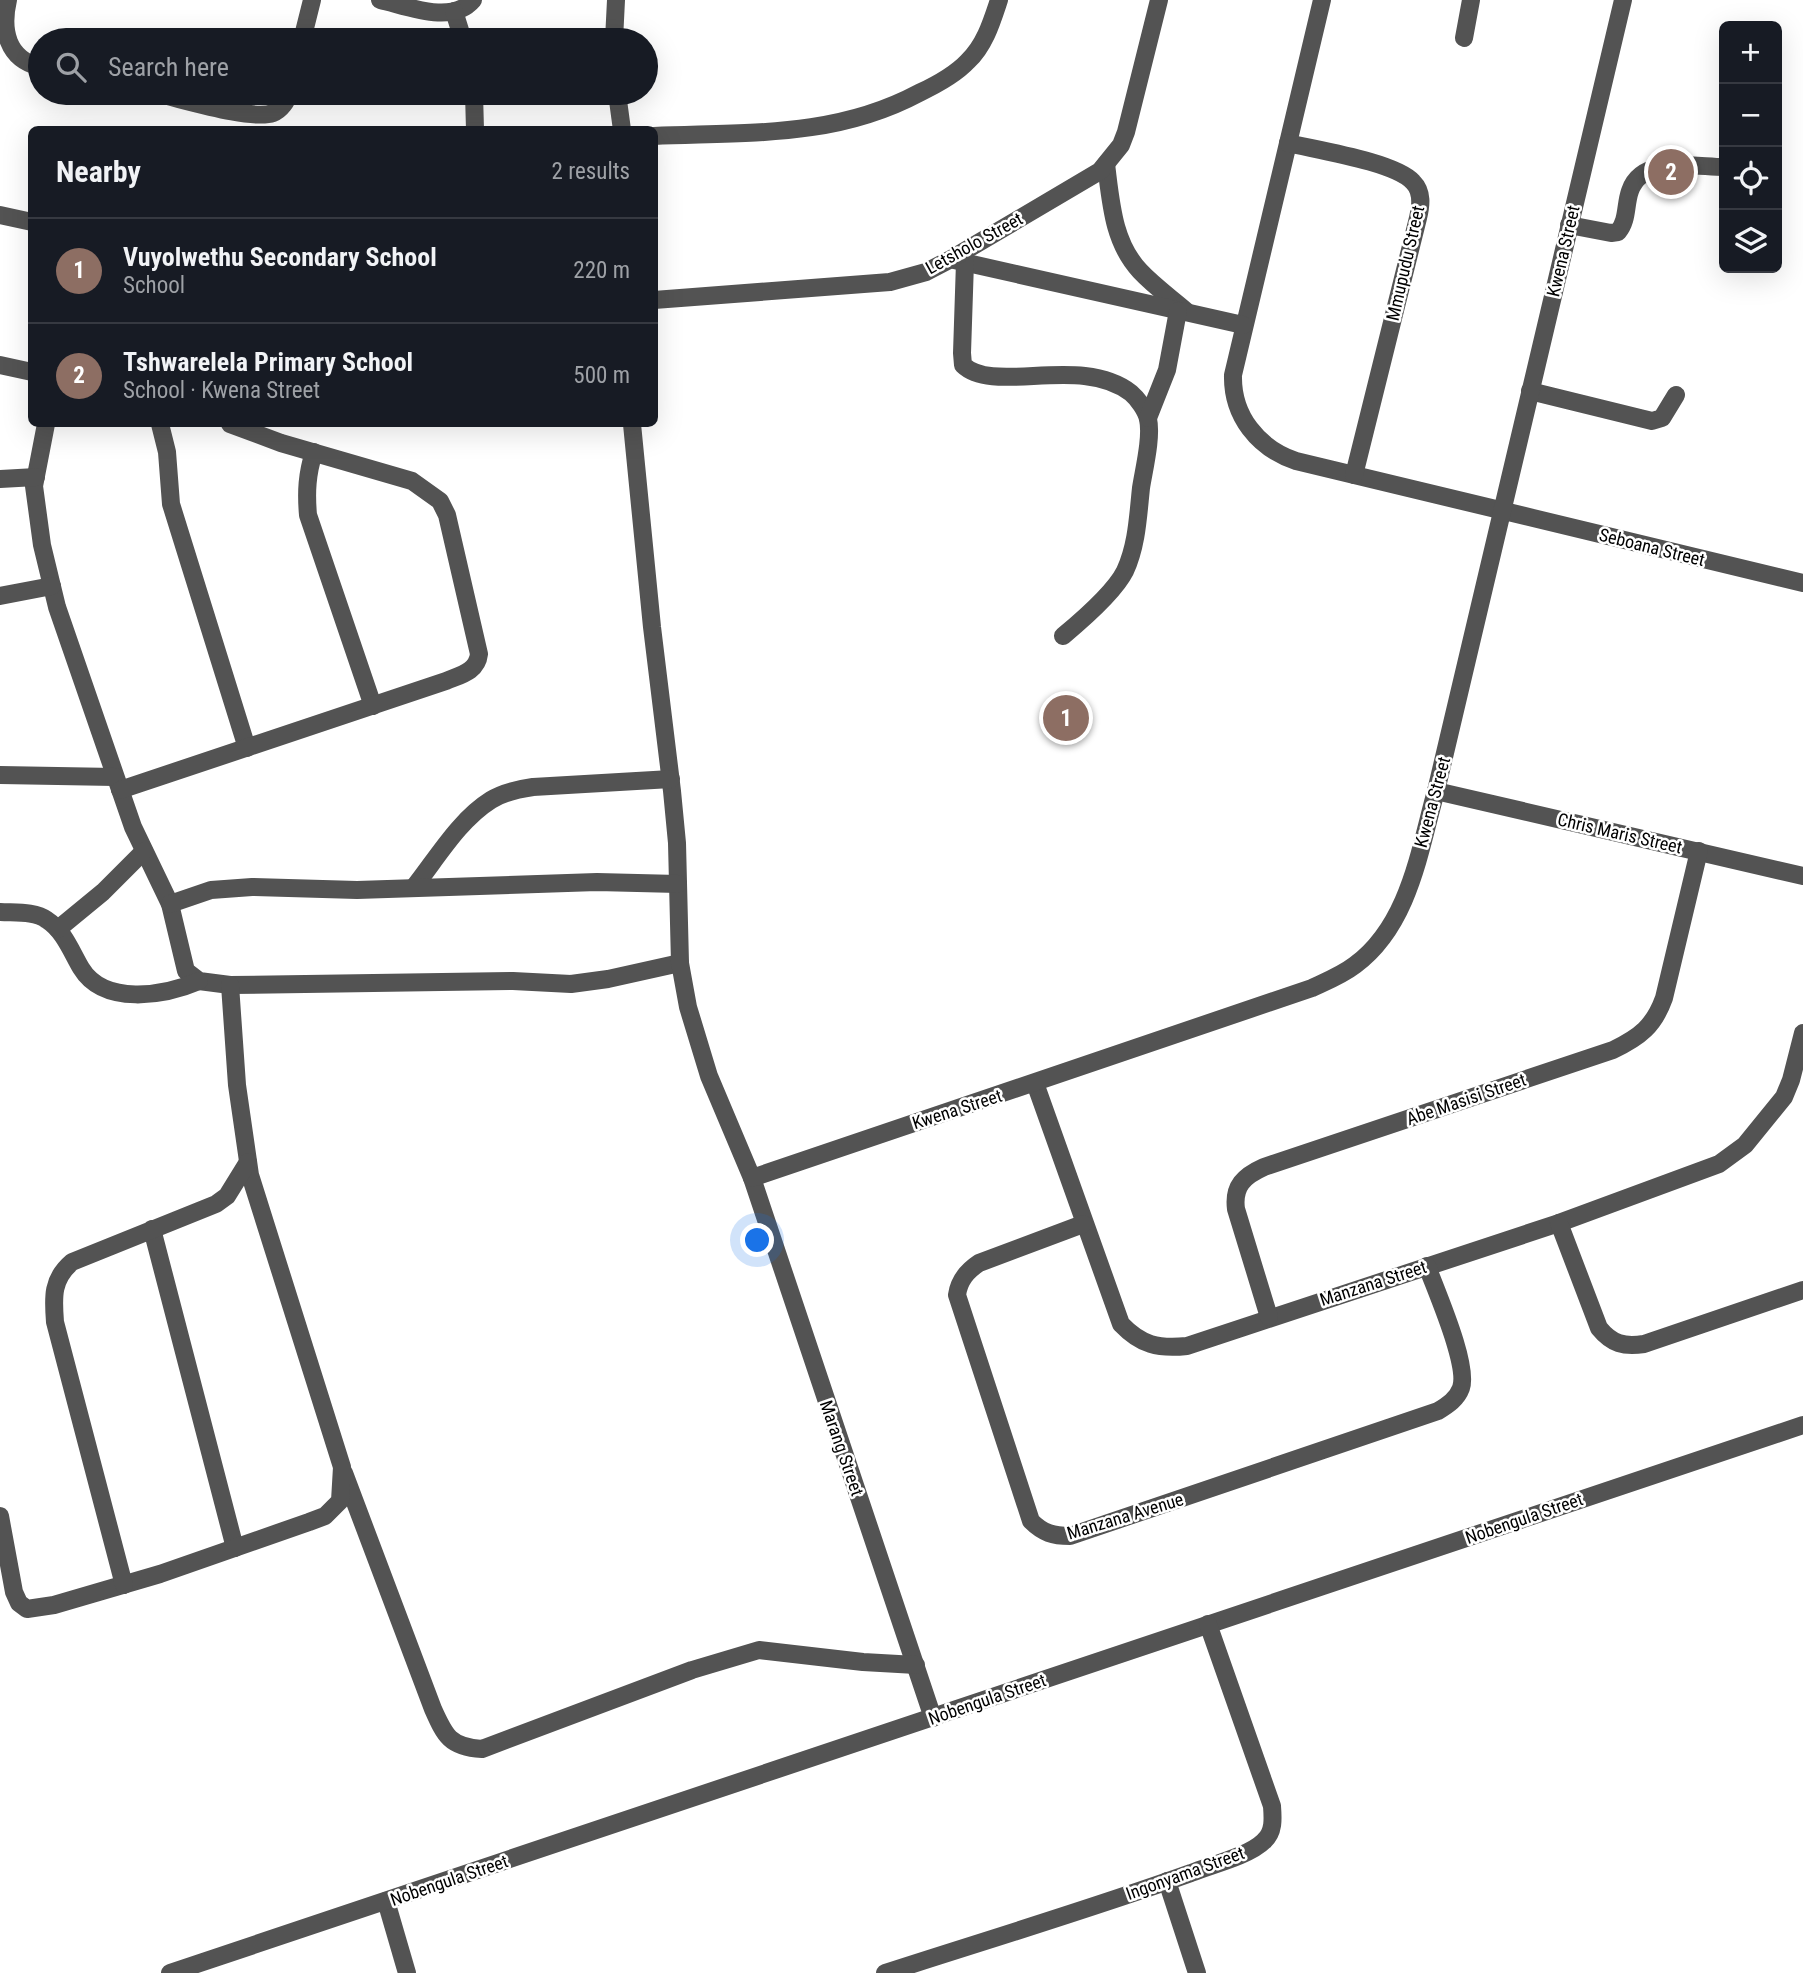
<!DOCTYPE html>
<meta charset="utf-8">
<style>
:root{--surface:#171b24;--page:#242831;--text:#f1f3f6;--muted:#9ea1a6;--line:#363941;--accent:#8c9099}
body{margin:0;font-family:"Roboto Condensed",sans-serif;background:var(--page);color:var(--text)}
.controls{position:absolute;right:21px;top:21px;display:grid;overflow:hidden;border-radius:10px;box-shadow:0 7px 28px #0002}
.controls button{width:63px;height:63px;display:grid;place-items:center;padding:0;border:0;border-bottom:2px solid var(--line);background:var(--surface);color:var(--text);font:35px sans-serif}
.you{position:absolute;left:758px;top:1241px;width:24px;height:24px;margin:-18px;border:5px solid #fff;border-radius:50%;background:#1a73e8;box-shadow:0 0 0 10px #1a73e833}
.badge{display:grid;place-items:center;width:46px;height:46px;border-radius:50%;background:var(--accent);color:#fff;font-size:23px;font-weight:700}
.pin{position:absolute;translate:-50% -50%;border:4px solid #fff;box-shadow:0 2px 7px #0006}
.list{margin:0;padding:0;list-style:none}
h2{display:flex;justify-content:space-between;align-items:center;height:91px;margin:0;padding:0 28px;font-size:30px}
h2 small{font-size:23px;font-weight:400;color:var(--muted)}
.list li{display:grid;grid-template-columns:46px 1fr auto;gap:21px;align-items:center;box-sizing:border-box;height:105px;padding:0 28px;border-top:2px solid var(--line)}
.list b{display:block;font-size:26px;white-space:nowrap}
.list p{margin:0;font-size:23px;white-space:nowrap;color:var(--muted)}
.list em{font-size:23px;font-style:normal;color:var(--muted)}
.icon{flex:none;width:38px;height:38px;fill:none;stroke:currentColor;stroke-width:2;stroke-linecap:round;stroke-linejoin:round}
.map{position:relative;flex:none;width:1803px;height:1973px;overflow:hidden}
.search{position:absolute;background:var(--surface);box-shadow:0 7px 28px #0002;left:28px;top:28px;width:630px;height:77px;display:flex;align-items:center;gap:18px;box-sizing:border-box;padding:0 24px;border-radius:38px;color:var(--muted);font-size:26px}
.panel{position:absolute;background:var(--surface);box-shadow:0 7px 28px #0002;left:28px;top:126px;width:630px;height:301px;border-radius:10px}
.map>svg:first-child{display:block}
.lines{fill:none;stroke-linecap:round;stroke-linejoin:round}
.minor{stroke:#535353;stroke-width:18}
.labels{text-anchor:middle;dominant-baseline:central;stroke-width:5;stroke-linejoin:round;paint-order:stroke}
.street-label{font-size:18px;fill:#000;stroke:#fff}
</style>
<div class="map">
<svg width="1803" height="1973" viewBox="0 0 1803 1973">
<rect width="100%" height="100%" fill="#fff"/>
<g class="lines">
<g class="minor">
<path d="M 8,0 C 1,30 7,59 40,67"/>
<path d="M 380,0 C 407,6 452,25 473,0"/>
<path d="M 1322,0 L 1233,375 C 1232,416 1258,448 1296,461 L 1803,583"/>
<polyline points="454,11 463,40"/>
<polyline points="1464,38 1471,0"/>
<polyline points="302,40 312,0"/>
<polyline points="614,40 616,0"/>
<path d="M 154,93 C 179,98 251,121 273,113 C 281,110 287,101 289,93"/>
<polyline points="474,93 475,130"/>
<polyline points="617,93 622,130"/>
<path d="M 654,136 C 747,132 835,138 919,93 C 936,85 955,75 968,61 C 985,45 992,21 999,0"/>
<path d="M 1288,143 C 1317,150 1395,162 1413,182 C 1423,192 1421,206 1418,218 L 1354,475"/>
<path d="M 1106,164 C 1111,203 1113,242 1140,271 C 1154,286 1171,298 1186,311"/>
<polyline points="0,215 32,222"/>
<path d="M 1569,225 L 1611,233 L 1618,232 C 1628,220 1625,205 1630,191 C 1642,155 1695,167 1724,167"/>
<polyline points="954,260 1243,325"/>
<path d="M 965,262 L 962,353 L 963,365 C 994,395 1081,354 1131,393 C 1138,399 1146,410 1148,419 C 1152,437 1144,469 1141,488 C 1138,516 1137,545 1125,571 C 1115,591 1081,621 1063,636"/>
<polyline points="654,300 890,282 926,272 951,259 1100,171 1121,145 1126,132 1159,0"/>
<polyline points="0,365 32,372"/>
<polyline points="1530,391 1652,421 1662,418 1676,395"/>
<polyline points="1148,418 1167,370 1178,311"/>
<polyline points="46,424 34,486 42,545 57,607 133,827 170,904 186,971 199,981 230,985 513,981 571,984 608,979 680,963"/>
<polyline points="160,424 167,452 171,504 247,748"/>
<polyline points="632,424 652,627 672,791 677,843 680,963 688,1007 709,1076 752,1178 933,1718"/>
<path d="M 314,452 C 307,474 306,492 308,515 L 373,706"/>
<polyline points="0,479 36,477"/>
<polyline points="0,596 52,586"/>
<polyline points="0,775 115,777"/>
<path d="M 120,790 L 446,681 C 460,675 477,672 479,654 L 447,515 L 440,501 L 412,481 L 281,443 L 230,424"/>
<polyline points="1436,791 1803,876"/>
<path d="M 414,887 C 437,858 459,820 491,800 C 504,792 519,789 533,787 L 671,779"/>
<polyline points="170,904 211,890 252,887 357,890 597,882 678,884"/>
<path d="M 0,912 C 15,913 35,911 47,920 C 64,931 71,951 81,968 C 104,1006 164,996 199,981"/>
<polyline points="58,929 103,892 144,851"/>
<path d="M 1035,1083 L 1121,1324 C 1141,1345 1158,1349 1187,1346 L 1559,1223 L 1719,1164 L 1745,1145 L 1784,1097 L 1791,1080 L 1803,1033"/>
<path d="M 752,1178 L 1312,988 C 1327,981 1342,975 1355,965 C 1409,925 1419,852 1436,791 L 1623,0"/>
<path d="M 1559,1223 L 1599,1328 C 1612,1344 1624,1347 1644,1344 L 1803,1290"/>
<path d="M 1083,1224 L 979,1263 C 967,1271 959,1280 957,1295 L 1031,1521 C 1043,1533 1053,1536 1070,1536 L 1438,1411 C 1448,1405 1457,1399 1461,1388 C 1469,1365 1436,1291 1427,1266"/>
<polyline points="152,1229 235,1548"/>
<path d="M 1269,1317 L 1236,1209 C 1233,1186 1244,1176 1264,1167 L 1613,1050 C 1640,1037 1654,1026 1664,998 L 1699,851"/>
<path d="M 344,1473 L 433,1709 C 445,1736 450,1747 482,1749 L 692,1670 L 759,1650 L 863,1662 L 916,1665"/>
<polyline points="0,1516 14,1592 19,1603 27,1609 54,1605 160,1574 309,1522 325,1516 340,1501 342,1467 250,1175 237,1085 230,985"/>
<path d="M 124,1585 L 55,1322 C 53,1297 52,1279 72,1262 L 216,1204 L 227,1196 L 248,1162"/>
<polyline points="1167,1881 1197,1973"/>
<polyline points="386,1901 407,1973"/>
<polyline points="170,1973 1803,1425"/>
<path d="M 885,1973 C 987,1940 1090,1909 1191,1873 C 1211,1865 1249,1856 1264,1841 C 1274,1832 1273,1819 1272,1806 L 1208,1624"/>
</g>
</g>
<g class="labels">
<g class="street-label">
<text transform="translate(974 243) rotate(-29)">Letsholo Street</text>
<text transform="translate(1563 251) rotate(-77)">Kwena Street</text>
<text transform="translate(1405 263) rotate(-77)">Mmupudu Street</text>
<text transform="translate(1652 547) rotate(14)">Seboana Street</text>
<text transform="translate(1432 802) rotate(-75)">Kwena Street</text>
<text transform="translate(1620 833) rotate(13)">Chris Maris Street</text>
<text transform="translate(1466 1099) rotate(-19)">Abe Masisi Street</text>
<text transform="translate(957 1109) rotate(-18)">Kwena Street</text>
<text transform="translate(1373 1283) rotate(-18)">Manzana Street</text>
<text transform="translate(842 1448) rotate(71)">Marang Street</text>
<text transform="translate(1125 1516) rotate(-17)">Manzana Avenue</text>
<text transform="translate(1524 1518) rotate(-19)">Nobengula Street</text>
<text transform="translate(987 1699) rotate(-19)">Nobengula Street</text>
<text transform="translate(1185 1873) rotate(-20)">Ingonyama Street</text>
<text transform="translate(449 1880) rotate(-19)">Nobengula Street</text>
</g>
</g>
</svg>
<div class="controls">
<button>+</button>
<button>−</button>
<button><svg class="icon" aria-label="locate" viewBox="0 0 24 24"><circle cx="12" cy="12" r="6"/><path d="M12 2v4M12 18v4M2 12h4M18 12h4"/></svg></button>
<button><svg class="icon" aria-label="layers" viewBox="0 0 24 24"><path d="M12 4l9 5-9 5-9-5zM3 14l9 5 9-5"/></svg></button>
</div>
<div class="you"></div>
<div class="pin badge" style="left:1066px;top:718px;background:#8d6e63">1</div>
<div class="pin badge" style="left:1671px;top:172px;background:#8d6e63">2</div>
<div class="search"><svg class="icon" aria-label="search" viewBox="0 0 24 24"><circle cx="10" cy="10" r="6"/><path d="M15 15l6 6"/></svg>Search here</div>
<section class="panel">
<h2>Nearby<small>2 results</small></h2>
<ul class="list">
<li><span class="badge" style="background:#8d6e63">1</span><div><b>Vuyolwethu Secondary School</b><p>School</p></div><em>220 m</em></li>
<li><span class="badge" style="background:#8d6e63">2</span><div><b>Tshwarelela Primary School</b><p>School · Kwena Street</p></div><em>500 m</em></li>
</ul>
</section>
</div>
